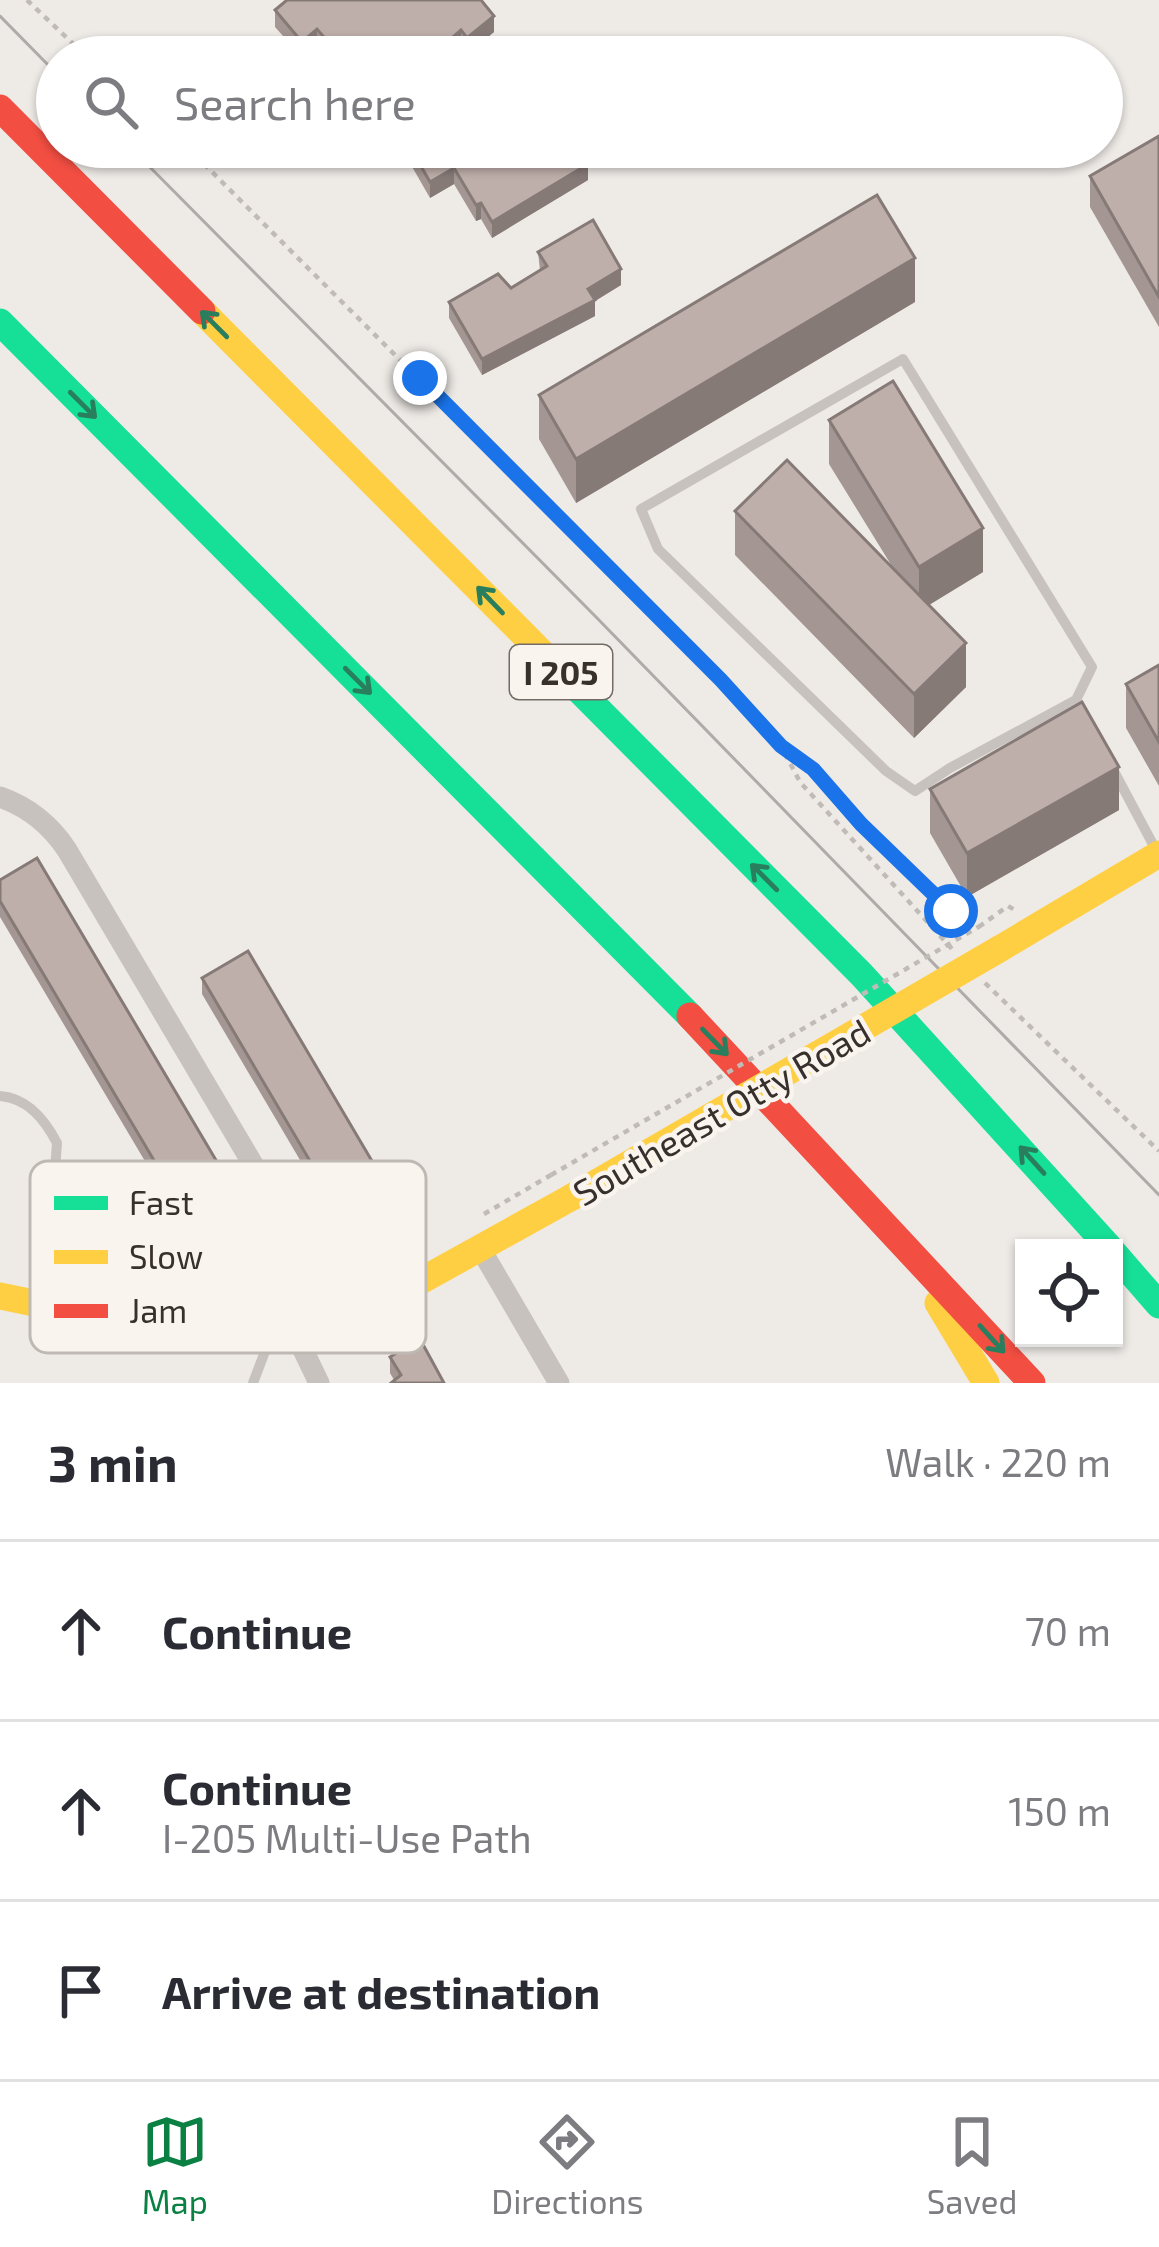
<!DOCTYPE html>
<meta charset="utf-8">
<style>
:root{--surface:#fff;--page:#f2f2f3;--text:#2b2b33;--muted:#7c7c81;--line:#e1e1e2;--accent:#0b8043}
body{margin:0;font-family:"Exo 2",sans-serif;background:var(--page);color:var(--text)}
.controls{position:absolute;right:36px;bottom:36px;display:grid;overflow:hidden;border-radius:0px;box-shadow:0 3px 9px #0004}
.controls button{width:108px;height:108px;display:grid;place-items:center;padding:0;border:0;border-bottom:3px solid var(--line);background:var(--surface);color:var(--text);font:60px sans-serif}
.stop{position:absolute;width:36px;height:36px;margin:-27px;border:9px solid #1a73e8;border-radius:50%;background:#fff}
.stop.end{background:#1a73e8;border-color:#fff;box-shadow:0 3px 12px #0008}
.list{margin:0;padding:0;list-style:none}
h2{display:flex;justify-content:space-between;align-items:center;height:156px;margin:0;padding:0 48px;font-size:51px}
h2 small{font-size:39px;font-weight:400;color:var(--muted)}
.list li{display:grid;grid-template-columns:78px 1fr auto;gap:36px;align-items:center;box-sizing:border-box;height:180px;padding:0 48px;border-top:3px solid var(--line)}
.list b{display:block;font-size:45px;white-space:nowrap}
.list p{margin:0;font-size:39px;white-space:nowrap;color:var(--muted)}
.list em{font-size:39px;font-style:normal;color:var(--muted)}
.icon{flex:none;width:66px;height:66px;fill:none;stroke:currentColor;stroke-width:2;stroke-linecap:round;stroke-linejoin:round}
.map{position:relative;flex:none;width:1159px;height:1383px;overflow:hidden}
.search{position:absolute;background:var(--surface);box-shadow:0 3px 9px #0004;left:36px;right:36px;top:36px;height:132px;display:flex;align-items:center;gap:30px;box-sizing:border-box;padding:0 42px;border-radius:66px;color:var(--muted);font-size:45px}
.sheet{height:696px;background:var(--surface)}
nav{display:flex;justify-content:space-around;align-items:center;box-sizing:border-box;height:168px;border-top:3px solid var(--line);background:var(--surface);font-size:33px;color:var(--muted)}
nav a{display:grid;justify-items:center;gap:6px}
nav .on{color:var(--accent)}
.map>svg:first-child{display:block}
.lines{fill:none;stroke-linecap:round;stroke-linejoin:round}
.path{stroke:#c0bbb7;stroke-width:4.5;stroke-dasharray:6 6;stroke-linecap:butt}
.lane{stroke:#c8c2be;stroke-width:10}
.street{stroke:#c8c2be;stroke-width:21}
.fast{stroke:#16e098;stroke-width:27}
.slow{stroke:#ffcf43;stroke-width:27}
.jam{stroke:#f24e42;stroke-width:27}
.tram{stroke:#afaba9;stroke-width:3}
.path-bridge{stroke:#c0bbb7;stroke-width:4.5;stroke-dasharray:6 6;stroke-linecap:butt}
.slow-bridge{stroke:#ffcf43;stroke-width:27}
.wall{fill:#a49692}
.shaded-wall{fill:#867a77}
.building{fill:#bfafaa;stroke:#867a77;stroke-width:3}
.oneway{stroke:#297f5d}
.route{stroke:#1a73e8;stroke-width:15}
.labels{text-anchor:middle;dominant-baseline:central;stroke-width:9;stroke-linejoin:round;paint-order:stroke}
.shield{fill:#f9f4ee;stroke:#726b66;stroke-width:3}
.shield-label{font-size:33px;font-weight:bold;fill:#38302c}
.street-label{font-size:36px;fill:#38302c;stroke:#f9f4ee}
.key{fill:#f9f4ee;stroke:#bfb9b4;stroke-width:3}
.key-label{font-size:33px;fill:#38302c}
</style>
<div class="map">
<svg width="1159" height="1383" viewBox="0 0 1159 1383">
<rect width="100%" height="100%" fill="#eeeae6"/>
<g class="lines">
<g class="path">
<polyline points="27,0 87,57"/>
<polyline points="187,147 739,699 781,746 800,782 952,949"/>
<path d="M 784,749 C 854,799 902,889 980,926 L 1008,906 L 1018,912"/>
<polyline points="985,983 1159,1151"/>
<polyline points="484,1214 551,1175"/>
</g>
<g class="lane">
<polyline points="1076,700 950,768 915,791 886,771 658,549 641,509 903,359 1092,667 1076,700 1083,714"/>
<polyline points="1115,773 1157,852"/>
<path d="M 0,1096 C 28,1098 45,1120 57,1143 L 51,1225"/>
<polyline points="253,1383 269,1341"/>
</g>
<g class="street">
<path d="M 0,797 C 28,807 50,824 67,850 L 322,1281"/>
<polyline points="480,1248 559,1383"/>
<polyline points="296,1335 319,1383"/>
</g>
<g class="fast">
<polyline points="0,322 690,1016"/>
<polyline points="562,673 862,975 1110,1248"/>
<polyline points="1114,1253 1159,1305"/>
</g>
<g class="slow">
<polyline points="202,311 562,673"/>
<polyline points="1001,948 1159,854"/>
<polyline points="0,1296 188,1335 242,1339 296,1335 372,1308 572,1197"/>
<polyline points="938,1303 986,1383"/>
</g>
<g class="jam">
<polyline points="0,108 202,311"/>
<polyline points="690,1016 1032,1383"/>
</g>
<g class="tram">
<polyline points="0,16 57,74"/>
<polyline points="130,147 597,618 1159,1195"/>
</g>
<polyline class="path-bridge" points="551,1175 980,926"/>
<polyline class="slow-bridge" points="572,1197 1001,948"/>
</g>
<g class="wall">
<polygon points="275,10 494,32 467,54 461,47 449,57 327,57 317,45 302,57 275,27"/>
<polygon points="1159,136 1159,327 1090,207 1090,176"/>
<polygon points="403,147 578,147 588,180 492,238 481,219 476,221 454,184 430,198 403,151"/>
<polygon points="538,252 621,285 595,301 595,316 482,375 449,318 449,302 511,288 540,270"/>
<polygon points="915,302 576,503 539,439 539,395"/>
<polygon points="829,420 983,572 929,605 966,687 914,738 735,555 735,511 893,568 829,464"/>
<polygon points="1159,665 1159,786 1126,728 1126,684"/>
<polygon points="930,789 1119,810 967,897 930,833"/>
<polygon points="0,880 255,1242 209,1269 0,917"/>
<polygon points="202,978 405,1233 359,1260 202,994"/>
<polygon points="390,1357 444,1383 394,1380 390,1373"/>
</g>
<g class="shaded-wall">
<polygon points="494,16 494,32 467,54 467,38"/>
<polygon points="317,29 317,45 302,57 302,42"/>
<polygon points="461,30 461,47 449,57 430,57"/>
<polygon points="588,164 588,180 492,238 492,222"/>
<polygon points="454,168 454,184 430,198 430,182"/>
<polygon points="481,203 481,219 476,221 476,205"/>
<polygon points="915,258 915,302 576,503 576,459"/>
<polygon points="621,269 621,285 595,301 595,316 482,375 482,359"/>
<polygon points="983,528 983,572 919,611 919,567"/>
<polygon points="966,643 966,687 914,738 914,694"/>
<polygon points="1119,767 1119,810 967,897 967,853"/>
<polygon points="405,1217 405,1233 359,1260 359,1244"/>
<polygon points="255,1226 255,1242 209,1269 209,1253"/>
</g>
<g class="building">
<polygon points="287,0 481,0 494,16 467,38 461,30 430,57 341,57 317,29 302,42 275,10"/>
<polygon points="1159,136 1159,297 1090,176"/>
<polygon points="410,147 578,147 588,164 492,222 481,203 476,205 454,168 430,182"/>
<polygon points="877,195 915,258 576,459 539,395"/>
<polygon points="593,220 621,269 588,289 595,300 482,359 449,302 498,274 511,288 547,266 538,252"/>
<polygon points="893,381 983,528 919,567 829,420"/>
<polygon points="787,460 966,643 914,694 735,511"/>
<polygon points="1159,665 1159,742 1126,684"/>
<polygon points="1082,702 1119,767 967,853 930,789"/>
<polygon points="37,858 255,1226 209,1253 0,901 0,880"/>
<polygon points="248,951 405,1217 359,1244 202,978"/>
<polygon points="420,1339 444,1383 391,1383 401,1375 390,1357"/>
</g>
<defs><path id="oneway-shaft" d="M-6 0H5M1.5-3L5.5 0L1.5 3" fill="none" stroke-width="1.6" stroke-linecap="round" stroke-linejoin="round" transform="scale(3)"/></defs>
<g class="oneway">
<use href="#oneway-shaft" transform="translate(214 324) rotate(-135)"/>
<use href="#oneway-shaft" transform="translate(83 405) rotate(45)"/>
<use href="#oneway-shaft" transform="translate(490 600) rotate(-134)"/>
<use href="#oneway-shaft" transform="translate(358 681) rotate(45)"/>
<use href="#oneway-shaft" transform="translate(764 877) rotate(-135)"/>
<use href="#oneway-shaft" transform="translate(715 1042) rotate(46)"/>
<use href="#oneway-shaft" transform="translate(1032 1160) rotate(-132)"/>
<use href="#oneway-shaft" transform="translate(992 1339) rotate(48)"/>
</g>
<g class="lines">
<polyline class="route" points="420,378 721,680 781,746 813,769 861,824 951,911"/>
</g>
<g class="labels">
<rect class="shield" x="510" y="645" width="102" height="54" rx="9"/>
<g class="shield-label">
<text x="561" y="672">I 205</text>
</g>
<g class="street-label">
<text transform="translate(721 1111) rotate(-30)">Southeast Otty Road</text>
</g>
</g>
<rect x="30" y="1161" width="396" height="192" rx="18" class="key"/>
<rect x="54" y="1196" width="54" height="14" fill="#16e098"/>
<rect x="54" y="1250" width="54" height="14" fill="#ffcf43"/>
<rect x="54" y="1304" width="54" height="14" fill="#f24e42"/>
<g class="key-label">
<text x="129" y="1215">Fast</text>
<text x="129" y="1269">Slow</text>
<text x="129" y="1323">Jam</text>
</g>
</svg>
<div class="controls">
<button><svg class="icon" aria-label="locate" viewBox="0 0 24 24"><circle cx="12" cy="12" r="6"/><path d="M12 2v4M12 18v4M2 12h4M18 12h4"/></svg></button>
</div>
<div class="stop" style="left:951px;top:911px"></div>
<div class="stop end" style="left:420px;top:378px"></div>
<div class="search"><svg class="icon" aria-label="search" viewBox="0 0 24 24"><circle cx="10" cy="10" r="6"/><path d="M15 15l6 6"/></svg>Search here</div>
</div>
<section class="sheet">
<h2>3 min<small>Walk · 220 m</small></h2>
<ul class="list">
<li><svg class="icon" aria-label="ahead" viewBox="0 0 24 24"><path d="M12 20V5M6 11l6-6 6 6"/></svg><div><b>Continue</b></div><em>70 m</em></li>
<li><svg class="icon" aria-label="ahead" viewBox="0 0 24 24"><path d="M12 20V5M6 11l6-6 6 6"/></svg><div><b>Continue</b><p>I-205 Multi-Use Path</p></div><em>150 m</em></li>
<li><svg class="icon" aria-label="arrive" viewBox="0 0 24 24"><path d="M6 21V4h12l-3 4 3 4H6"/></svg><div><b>Arrive at destination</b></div></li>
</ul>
</section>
<nav>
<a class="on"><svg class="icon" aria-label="map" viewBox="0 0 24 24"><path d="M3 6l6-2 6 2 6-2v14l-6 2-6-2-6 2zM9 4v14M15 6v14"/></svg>Map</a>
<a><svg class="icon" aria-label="directions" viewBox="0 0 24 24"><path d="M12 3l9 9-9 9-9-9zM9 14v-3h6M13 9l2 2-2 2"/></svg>Directions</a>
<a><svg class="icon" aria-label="saved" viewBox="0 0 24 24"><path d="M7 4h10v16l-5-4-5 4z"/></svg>Saved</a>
</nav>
